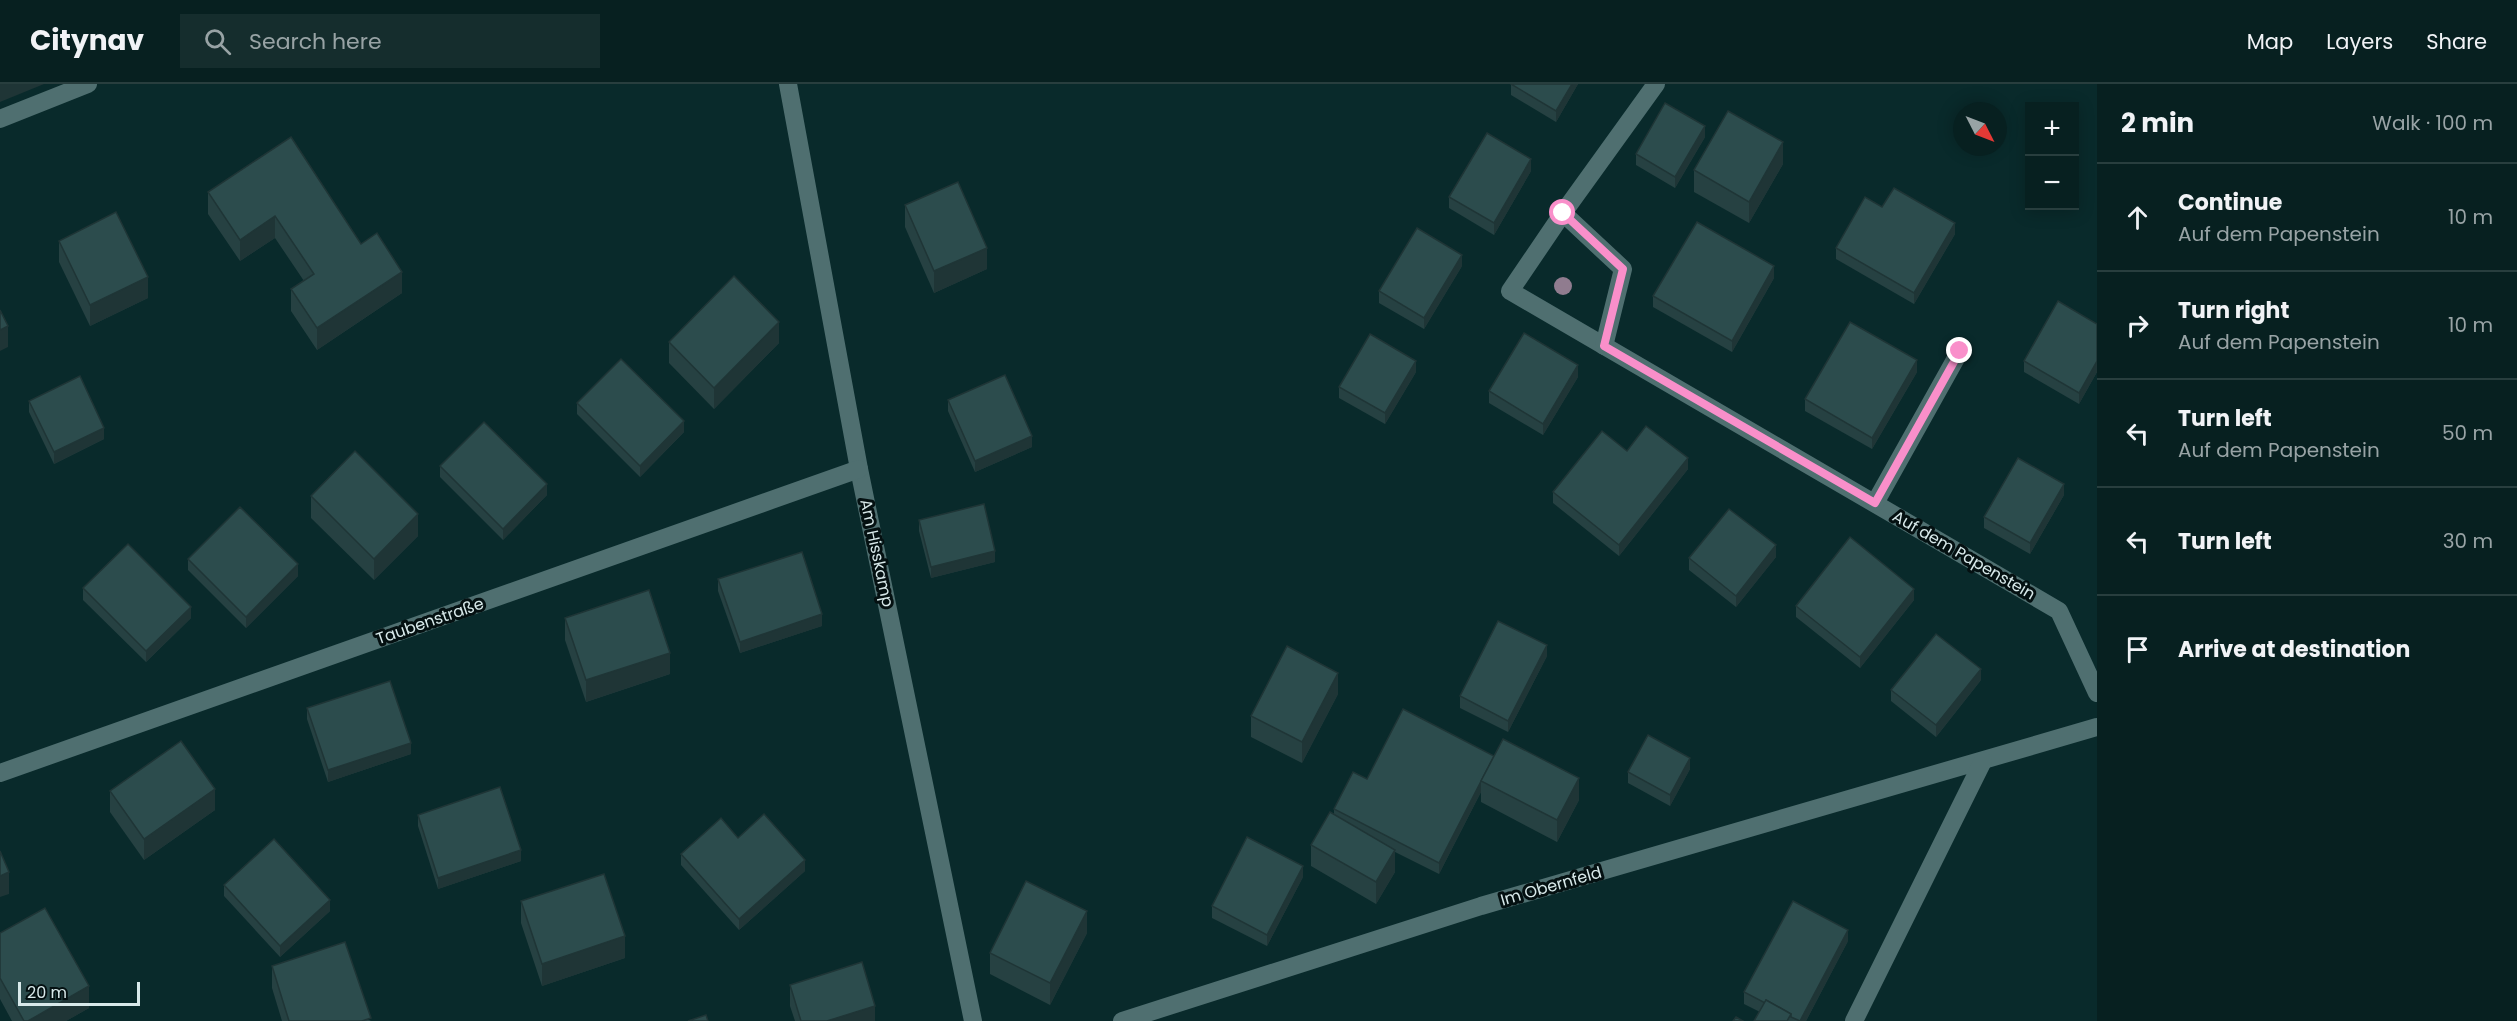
<!DOCTYPE html>
<meta charset="utf-8">
<style>
:root{--surface:#072020;--page:#152d2d;--text:#f1f3f6;--muted:#98a3a5;--line:#283e3e}
body{margin:0;font-family:Poppins,sans-serif;background:var(--page);color:var(--text)}
.controls{position:absolute;right:18px;top:18px;display:grid;overflow:hidden;border-radius:0px;box-shadow:0 3px 15px #0003}
.controls button{width:54px;height:54px;display:grid;place-items:center;padding:0;border:0;border-bottom:2px solid var(--line);background:var(--surface);color:var(--text);font:30px sans-serif}
.compass{position:absolute;left:1953px;top:18px;width:54px;height:54px;border-radius:50%;background:var(--surface);box-shadow:0 3px 15px #0003;rotate:132deg}
.scale{position:absolute;left:18px;bottom:15px;width:122px;box-sizing:border-box;padding-left:6px;border:3px solid #d8e9ea;border-top:0;font-size:16px;line-height:21px;white-space:nowrap;color:#d8e9ea;-webkit-text-stroke:4px #041011;paint-order:stroke}
.stop{position:absolute;width:18px;height:18px;margin:-14px;border:4px solid #f98fca;border-radius:50%;background:#fff}
.stop.end{background:#f98fca;border-color:#fff;box-shadow:0 2px 6px #0008}
.list{margin:0;padding:0;list-style:none}
h2{display:flex;justify-content:space-between;align-items:center;height:78px;margin:0;padding:0 24px;font-size:26px}
h2 small{font-size:20px;font-weight:400;color:var(--muted)}
.list li{display:grid;grid-template-columns:39px 1fr auto;gap:18px;align-items:center;box-sizing:border-box;height:108px;padding:0 24px;border-top:2px solid var(--line)}
.list b{display:block;font-size:22px;white-space:nowrap}
.list p{margin:0;font-size:20px;white-space:nowrap;color:var(--muted)}
.list em{font-size:20px;font-style:normal;color:var(--muted)}
.icon{flex:none;width:33px;height:33px;fill:none;stroke:currentColor;stroke-width:2;stroke-linecap:round;stroke-linejoin:round}
.map{position:relative;flex:none;width:2097px;height:937px;overflow:hidden}
header{display:flex;align-items:center;gap:36px;box-sizing:border-box;height:84px;padding:0 30px;background:var(--surface);border-bottom:2px solid var(--line)}
header strong{font-size:28px}
nav{display:flex;gap:33px;margin-inline-start:auto;font-size:21px}
.search{width:420px;height:54px;background:var(--page);display:flex;align-items:center;gap:15px;box-sizing:border-box;padding:0 21px;border-radius:0px;color:var(--muted);font-size:22px}
main{display:flex}
aside{flex:1;background:var(--surface)}
.map>svg:first-child{display:block}
.lines{fill:none;stroke-linecap:round;stroke-linejoin:round}
.minor{stroke:#4f6f70;stroke-width:18}
.tree{fill:#907c8f}
.wall{fill:#264142}
.shaded-wall{fill:#1f3536}
.building{fill:#2c4c4d;stroke:#1f3536;stroke-width:1.5}
.route{stroke:#f98fca;stroke-width:8}
.labels{text-anchor:middle;dominant-baseline:central;stroke-width:6;stroke-linejoin:round;paint-order:stroke}
.street-label{font-size:16px;fill:#d8e9ea;stroke:#041011}
</style>
<header>
<strong>Citynav</strong>
<div class="search"><svg class="icon" aria-label="search" viewBox="0 0 24 24"><circle cx="10" cy="10" r="6"/><path d="M15 15l6 6"/></svg>Search here</div>
<nav><a>Map</a><a>Layers</a><a>Share</a></nav>
</header>
<main>
<div class="map">
<svg width="2097" height="937" viewBox="0 0 2097 937">
<rect width="100%" height="100%" fill="#092a2b"/>
<g class="lines">
<g class="minor">
<polyline points="788,0 859,385 973,937"/>
<polyline points="1656,0 1563,129 1510,207 2059,527 2097,609"/>
<polyline points="0,35 88,0"/>
<polyline points="1563,129 1623,185 1604,262"/>
<polyline points="1875,419 1960,267"/>
<polyline points="0,689 859,385"/>
<polyline points="1122,937 1481,822 2097,643"/>
<polyline points="1854,937 1983,677"/>
</g>
</g>
<circle class="tree" cx="1563" cy="202" r="9"/>
<g class="wall">
<polygon points="1511,0 1578,0 1556,38 1511,11"/>
<polygon points="1705,53 1675,104 1636,81 1636,70"/>
<polygon points="1783,80 1749,139 1694,108 1694,86"/>
<polygon points="1531,87 1494,151 1449,124 1449,113"/>
<polygon points="208,108 361,160 402,209 317,266 291,227 291,205 304,197 275,154 240,177 208,130"/>
<polygon points="905,121 987,185 934,209 905,143"/>
<polygon points="1955,150 1914,220 1836,175 1836,164"/>
<polygon points="59,157 148,214 90,242 59,178"/>
<polygon points="1462,182 1424,245 1379,219 1379,207"/>
<polygon points="1774,194 1732,268 1653,223 1653,212"/>
<polygon points="2097,240 2097,288 2079,320 2024,288 2024,277"/>
<polygon points="669,258 779,259 714,325 669,279"/>
<polygon points="1416,288 1385,340 1339,314 1339,303"/>
<polygon points="1917,288 1872,365 1805,327 1805,315"/>
<polygon points="1578,293 1543,351 1489,319 1489,307"/>
<polygon points="948,316 1032,363 975,388 948,327"/>
<polygon points="29,317 104,355 54,380 29,328"/>
<polygon points="577,319 684,348 640,393 577,330"/>
<polygon points="1627,367 1688,385 1619,472 1553,419 1553,408"/>
<polygon points="440,382 547,411 503,456 440,393"/>
<polygon points="2064,411 2030,470 1984,444 1984,433"/>
<polygon points="311,412 418,452 374,496 311,434"/>
<polygon points="919,436 995,478 931,494 919,447"/>
<polygon points="1776,473 1736,523 1689,486 1689,474"/>
<polygon points="188,475 298,492 246,544 188,486"/>
<polygon points="718,495 822,542 740,569 718,507"/>
<polygon points="83,504 191,534 146,578 83,516"/>
<polygon points="1914,516 1860,584 1796,533 1796,522"/>
<polygon points="565,534 670,590 586,618 565,556"/>
<polygon points="1547,572 1508,648 1460,624 1460,612"/>
<polygon points="1981,596 1936,653 1891,617 1891,606"/>
<polygon points="1338,610 1302,679 1251,653 1251,632"/>
<polygon points="307,624 411,670 328,698 307,635"/>
<polygon points="1494,672 1579,716 1557,758 1481,718 1481,708 1439,790 1395,768 1395,788 1376,820 1311,782 1311,761 1334,731 1334,725 1367,695"/>
<polygon points="1690,685 1670,722 1628,699 1628,688"/>
<polygon points="110,707 215,726 144,776 110,728"/>
<polygon points="418,731 521,777 438,805 418,742"/>
<polygon points="738,754 805,787 739,846 681,781 681,770"/>
<polygon points="1303,793 1267,862 1212,834 1212,822"/>
<polygon points="224,801 330,827 280,873 224,812"/>
<polygon points="521,817 625,874 542,902 521,839"/>
<polygon points="0,849 89,924 66,937 12,937 0,915"/>
<polygon points="1087,849 1050,921 990,890 990,869"/>
<polygon points="1848,857 1806,937 1754,937 1760,928 1744,920 1744,908"/>
<polygon points="272,882 371,937 282,937 272,904"/>
<polygon points="790,901 875,937 795,937 790,922"/>
</g>
<g class="shaded-wall">
<polygon points="0,0 44,0 0,18"/>
<polygon points="1572,0 1578,0 1556,38 1556,27"/>
<polygon points="1705,42 1705,53 1675,104 1675,93"/>
<polygon points="1783,58 1783,80 1749,139 1749,118"/>
<polygon points="1531,75 1531,87 1494,151 1494,139"/>
<polygon points="275,132 275,154 240,177 240,156"/>
<polygon points="1955,139 1955,150 1914,220 1914,209"/>
<polygon points="987,164 987,185 934,209 934,187"/>
<polygon points="1462,171 1462,182 1424,245 1424,234"/>
<polygon points="1774,182 1774,194 1732,268 1732,257"/>
<polygon points="402,188 402,209 317,266 317,244"/>
<polygon points="148,193 148,214 90,242 90,221"/>
<polygon points="779,238 779,259 714,325 714,304"/>
<polygon points="8,242 8,263 0,267 0,246"/>
<polygon points="1917,276 1917,288 1872,365 1872,354"/>
<polygon points="1416,277 1416,288 1385,340 1385,329"/>
<polygon points="2097,277 2097,288 2079,320 2079,309"/>
<polygon points="1578,281 1578,293 1543,351 1543,340"/>
<polygon points="684,337 684,348 640,393 640,382"/>
<polygon points="104,344 104,355 54,380 54,368"/>
<polygon points="1032,352 1032,363 975,388 975,377"/>
<polygon points="1688,374 1688,385 1619,472 1619,461"/>
<polygon points="547,400 547,411 503,456 503,445"/>
<polygon points="2064,400 2064,411 2030,470 2030,459"/>
<polygon points="418,430 418,452 374,496 374,475"/>
<polygon points="1776,461 1776,473 1736,523 1736,512"/>
<polygon points="995,467 995,478 931,494 931,483"/>
<polygon points="298,480 298,492 246,544 246,533"/>
<polygon points="1914,505 1914,516 1860,584 1860,573"/>
<polygon points="191,523 191,534 146,578 146,567"/>
<polygon points="822,530 822,542 740,569 740,558"/>
<polygon points="1547,561 1547,572 1508,648 1508,637"/>
<polygon points="670,569 670,590 586,618 586,596"/>
<polygon points="1981,585 1981,596 1936,653 1936,641"/>
<polygon points="1338,589 1338,610 1302,679 1302,658"/>
<polygon points="411,659 411,670 328,698 328,686"/>
<polygon points="1494,672 1481,697 1481,708 1439,790 1439,779"/>
<polygon points="1690,674 1690,685 1670,722 1670,711"/>
<polygon points="1579,694 1579,716 1557,758 1557,736"/>
<polygon points="215,705 215,726 144,776 144,755"/>
<polygon points="521,766 521,777 438,805 438,794"/>
<polygon points="1395,766 1395,788 1376,820 1376,798"/>
<polygon points="805,776 805,787 739,846 739,835"/>
<polygon points="1303,782 1303,793 1267,862 1267,851"/>
<polygon points="9,788 9,810 0,813 0,792"/>
<polygon points="330,816 330,827 280,873 280,862"/>
<polygon points="1087,827 1087,849 1050,921 1050,899"/>
<polygon points="1848,846 1848,857 1806,937 1800,937"/>
<polygon points="625,852 625,874 542,902 542,880"/>
<polygon points="89,902 89,924 66,937 28,937"/>
<polygon points="875,922 875,937 827,937"/>
</g>
<g class="building">
<polygon points="1511,0 1572,0 1556,27"/>
<polygon points="1665,19 1705,42 1675,93 1636,70"/>
<polygon points="1728,27 1783,58 1749,118 1694,86"/>
<polygon points="1487,49 1531,75 1494,139 1449,113"/>
<polygon points="291,53 361,160 377,149 402,188 317,244 291,205 314,190 275,132 240,156 208,108"/>
<polygon points="958,98 987,164 934,187 905,121"/>
<polygon points="1894,104 1955,139 1914,209 1836,164 1865,113 1882,123"/>
<polygon points="116,128 148,193 90,221 59,157"/>
<polygon points="1697,138 1774,182 1732,257 1653,212"/>
<polygon points="1417,144 1462,171 1424,234 1379,207"/>
<polygon points="734,192 779,238 714,304 669,258"/>
<polygon points="2058,217 2097,240 2097,277 2079,309 2024,277"/>
<polygon points="0,226 8,242 0,246"/>
<polygon points="1850,238 1917,276 1872,354 1805,315"/>
<polygon points="1524,249 1578,281 1543,340 1489,307"/>
<polygon points="1370,250 1416,277 1385,329 1339,303"/>
<polygon points="621,275 684,337 640,382 577,319"/>
<polygon points="1005,291 1032,352 975,377 948,316"/>
<polygon points="80,292 104,344 54,368 29,317"/>
<polygon points="484,338 547,400 503,445 440,382"/>
<polygon points="1646,342 1688,374 1619,461 1553,408 1602,347 1627,367"/>
<polygon points="355,367 418,430 374,475 311,412"/>
<polygon points="2018,374 2064,400 2030,459 1984,433"/>
<polygon points="984,420 995,467 931,483 919,436"/>
<polygon points="240,423 298,480 246,533 188,475"/>
<polygon points="1729,425 1776,461 1736,512 1689,474"/>
<polygon points="1850,453 1914,505 1860,573 1796,522"/>
<polygon points="128,460 191,523 146,567 83,504"/>
<polygon points="802,468 822,530 740,558 718,495"/>
<polygon points="649,506 670,569 586,596 565,534"/>
<polygon points="1498,537 1547,561 1508,637 1460,612"/>
<polygon points="1936,550 1981,585 1936,641 1891,606"/>
<polygon points="1287,562 1338,589 1302,658 1251,632"/>
<polygon points="390,597 411,659 328,686 307,624"/>
<polygon points="1403,625 1494,672 1439,779 1334,725 1353,688 1367,695"/>
<polygon points="1648,651 1690,674 1670,711 1628,688"/>
<polygon points="1503,655 1579,694 1557,736 1481,697"/>
<polygon points="181,657 215,705 144,755 110,707"/>
<polygon points="500,703 521,766 438,794 418,731"/>
<polygon points="1330,728 1395,766 1376,798 1311,761"/>
<polygon points="764,730 805,776 739,835 681,770 721,734 738,754"/>
<polygon points="1247,753 1303,782 1267,851 1212,822"/>
<polygon points="274,755 330,816 280,862 224,801"/>
<polygon points="0,767 9,788 0,792"/>
<polygon points="604,790 625,852 542,880 521,817"/>
<polygon points="1026,797 1087,827 1050,899 990,869"/>
<polygon points="1793,817 1848,846 1800,937 1791,933 1791,930 1766,916 1765,919 1744,908"/>
<polygon points="45,824 89,902 28,937 24,937 0,894 0,849"/>
<polygon points="345,858 371,934 362,937 289,937 272,882"/>
<polygon points="862,878 875,922 827,937 801,937 790,901"/>
<polygon points="1766,916 1791,930 1787,937 1754,937"/>
<polygon points="706,931 708,937 688,937"/>
<polygon points="1736,933 1743,937 1733,937"/>
</g>
<g class="lines">
<polyline class="route" points="1563,129 1623,185 1604,262 1875,419 1960,267"/>
</g>
<g class="labels">
<g class="street-label">
<text transform="translate(877 469) rotate(78)">Am Hisskamp</text>
<text transform="translate(1964 471) rotate(30)">Auf dem Papenstein</text>
<text transform="translate(430 537) rotate(-19)">Taubenstraße</text>
<text transform="translate(1551 802) rotate(-16)">Im Obernfeld</text>
</g>
</g>
</svg>
<div class="controls">
<button>+</button>
<button>−</button>
</div>
<svg class="compass" viewBox="-18 -18 36 36"><path d="M0-13l5 13h-10z" fill="#e53935"/><path d="M0 13l5-13h-10z" fill="#98a3a5"/></svg>
<div class="scale">20 m</div>
<div class="stop" style="left:1563px;top:129px"></div>
<div class="stop end" style="left:1960px;top:267px"></div>
</div>
<aside>
<h2>2 min<small>Walk · 100 m</small></h2>
<ul class="list">
<li><svg class="icon" aria-label="ahead" viewBox="0 0 24 24"><path d="M12 20V5M6 11l6-6 6 6"/></svg><div><b>Continue</b><p>Auf dem Papenstein</p></div><em>10 m</em></li>
<li><svg class="icon" aria-label="right" viewBox="0 0 24 24"><path d="M7 20v-9h11M14 6l5 5-5 5"/></svg><div><b>Turn right</b><p>Auf dem Papenstein</p></div><em>10 m</em></li>
<li><svg class="icon" aria-label="left" viewBox="0 0 24 24"><path d="M17 20v-9H6M10 6l-5 5 5 5"/></svg><div><b>Turn left</b><p>Auf dem Papenstein</p></div><em>50 m</em></li>
<li><svg class="icon" aria-label="left" viewBox="0 0 24 24"><path d="M17 20v-9H6M10 6l-5 5 5 5"/></svg><div><b>Turn left</b></div><em>30 m</em></li>
<li><svg class="icon" aria-label="arrive" viewBox="0 0 24 24"><path d="M6 21V4h12l-3 4 3 4H6"/></svg><div><b>Arrive at destination</b></div></li>
</ul>
</aside>
</main>
